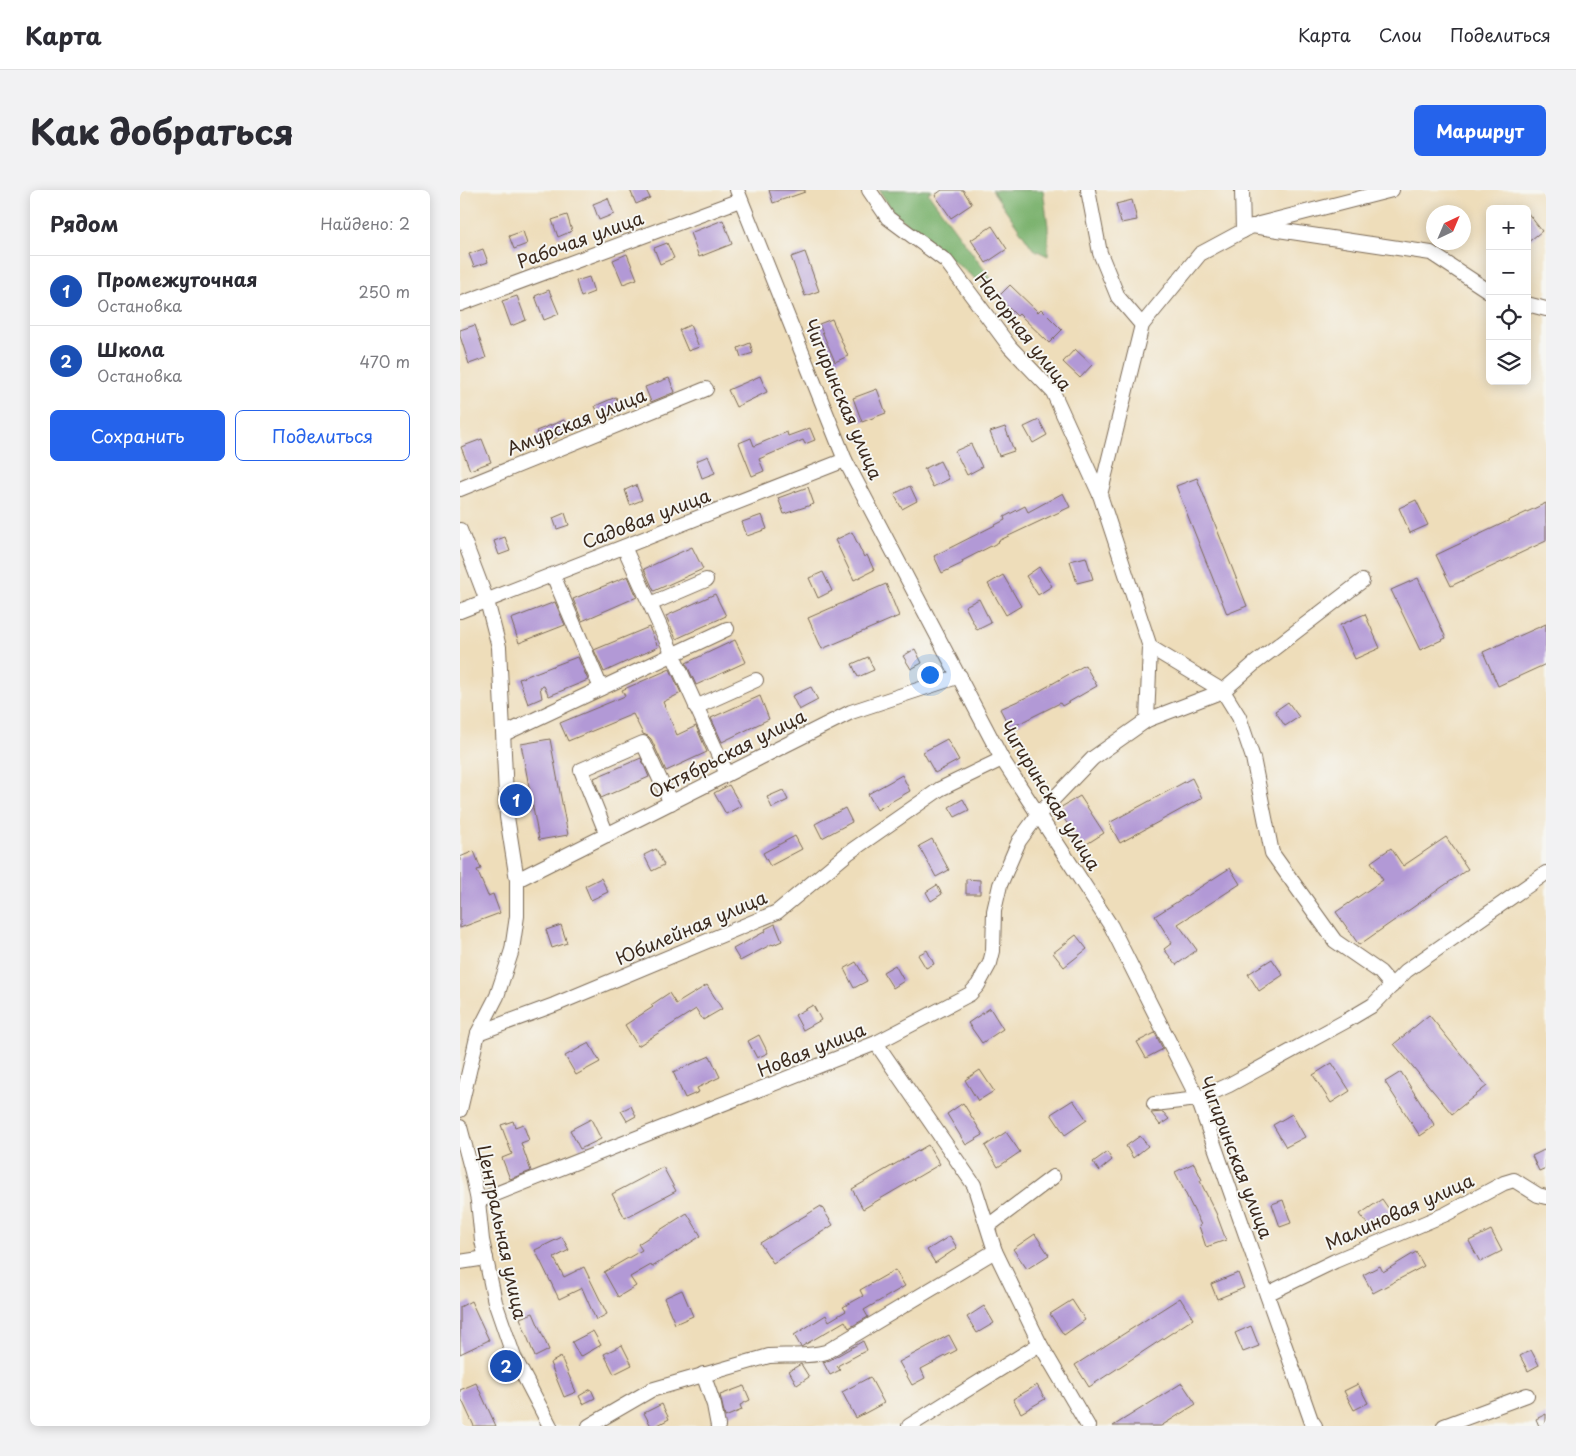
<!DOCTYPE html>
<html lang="ru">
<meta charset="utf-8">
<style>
:root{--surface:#fff;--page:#f2f2f3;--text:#2b2b33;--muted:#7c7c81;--line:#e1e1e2;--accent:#2563eb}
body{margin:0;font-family:"Playpen Sans",sans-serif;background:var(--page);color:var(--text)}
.controls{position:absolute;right:15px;top:15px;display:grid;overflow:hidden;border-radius:8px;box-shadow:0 2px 12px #0003}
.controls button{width:45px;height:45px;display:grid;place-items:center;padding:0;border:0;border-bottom:1px solid var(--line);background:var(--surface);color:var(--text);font:25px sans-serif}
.compass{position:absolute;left:966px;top:15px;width:45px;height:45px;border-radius:50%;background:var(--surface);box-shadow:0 2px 12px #0003;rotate:44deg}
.you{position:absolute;left:469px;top:484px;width:18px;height:18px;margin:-12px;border:4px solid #fff;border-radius:50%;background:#1a73e8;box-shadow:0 0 0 8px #1a73e833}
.badge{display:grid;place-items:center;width:32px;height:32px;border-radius:50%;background:var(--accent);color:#fff;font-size:16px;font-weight:700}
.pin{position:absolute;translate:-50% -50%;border:2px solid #fff;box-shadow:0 1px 5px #0006}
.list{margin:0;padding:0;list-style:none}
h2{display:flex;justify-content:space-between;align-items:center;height:65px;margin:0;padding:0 20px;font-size:21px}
h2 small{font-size:16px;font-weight:400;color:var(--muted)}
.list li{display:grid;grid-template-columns:32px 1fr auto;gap:15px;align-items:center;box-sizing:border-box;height:70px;padding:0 20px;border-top:1px solid var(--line)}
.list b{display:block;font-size:19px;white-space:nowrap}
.list p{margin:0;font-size:16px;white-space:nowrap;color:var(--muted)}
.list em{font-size:16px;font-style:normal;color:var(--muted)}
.actions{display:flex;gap:10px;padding:15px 20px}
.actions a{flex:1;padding:11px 0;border:1px solid var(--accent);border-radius:8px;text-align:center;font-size:18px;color:var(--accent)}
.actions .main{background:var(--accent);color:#fff}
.icon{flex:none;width:28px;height:28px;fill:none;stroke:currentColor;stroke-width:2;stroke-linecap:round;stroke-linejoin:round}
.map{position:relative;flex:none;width:1086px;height:1236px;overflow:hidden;border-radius:8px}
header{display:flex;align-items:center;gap:30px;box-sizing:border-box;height:70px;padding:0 25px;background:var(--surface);border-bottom:1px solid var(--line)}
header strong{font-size:24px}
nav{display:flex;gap:28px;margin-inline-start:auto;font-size:18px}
.intro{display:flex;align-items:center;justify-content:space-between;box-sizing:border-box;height:120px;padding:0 30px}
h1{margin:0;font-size:35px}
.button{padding:12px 22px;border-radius:8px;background:var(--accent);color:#fff;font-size:18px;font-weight:700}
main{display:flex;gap:30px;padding:0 30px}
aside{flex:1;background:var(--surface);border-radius:8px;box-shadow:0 2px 12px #0003}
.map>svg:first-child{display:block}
.forest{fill:#7db370;stroke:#5c6e47}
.building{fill:#b299d6}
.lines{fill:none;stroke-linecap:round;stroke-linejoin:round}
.minor-casing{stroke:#7a6955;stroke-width:16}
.minor{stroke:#fff;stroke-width:14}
.labels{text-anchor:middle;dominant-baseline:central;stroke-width:4;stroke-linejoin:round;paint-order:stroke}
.street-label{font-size:18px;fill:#3b2a1e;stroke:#f6f6f2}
</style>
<header>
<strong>Карта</strong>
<nav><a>Карта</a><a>Слои</a><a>Поделиться</a></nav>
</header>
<div class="intro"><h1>Как добраться</h1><a class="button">Маршрут</a></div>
<main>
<aside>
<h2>Рядом<small>Найдено: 2</small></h2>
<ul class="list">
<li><span class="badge" style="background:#1a4fb4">1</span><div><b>Промежуточная</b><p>Остановка</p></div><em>250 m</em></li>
<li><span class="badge" style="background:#1a4fb4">2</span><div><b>Школа</b><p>Остановка</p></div><em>470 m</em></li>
</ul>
<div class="actions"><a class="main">Сохранить</a><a>Поделиться</a></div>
</aside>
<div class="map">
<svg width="1086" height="1236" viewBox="0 0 1086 1236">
<rect width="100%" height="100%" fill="#f6f6f2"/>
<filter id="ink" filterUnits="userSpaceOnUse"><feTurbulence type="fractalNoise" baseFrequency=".02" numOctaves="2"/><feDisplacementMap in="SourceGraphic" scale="10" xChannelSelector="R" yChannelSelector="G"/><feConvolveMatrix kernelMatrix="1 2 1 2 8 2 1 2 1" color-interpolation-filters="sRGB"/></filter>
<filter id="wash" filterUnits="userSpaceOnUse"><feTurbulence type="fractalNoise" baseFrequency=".0096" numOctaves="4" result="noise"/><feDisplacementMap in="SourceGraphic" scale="20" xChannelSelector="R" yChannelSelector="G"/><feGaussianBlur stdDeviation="1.12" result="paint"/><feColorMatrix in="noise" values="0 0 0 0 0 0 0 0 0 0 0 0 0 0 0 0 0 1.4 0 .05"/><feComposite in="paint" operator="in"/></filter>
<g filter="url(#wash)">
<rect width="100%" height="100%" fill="#eeddba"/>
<g class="forest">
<polygon points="419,0 472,0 468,3 532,90 518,91 434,23"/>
<polygon points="532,0 583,0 588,36 588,66 573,59"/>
</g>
<g id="blocks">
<g class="building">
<polygon points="170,0 186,0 190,8 176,14"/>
<polygon points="309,0 345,0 345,2 313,13"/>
<polygon points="482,0 503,0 512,14 491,28 475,5"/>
<polygon points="148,8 154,24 139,30 133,14"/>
<polygon points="672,10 677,30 661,33 656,14"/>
<polygon points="1067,22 1082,41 1067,53"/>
<polygon points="107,25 112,41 98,47 92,30"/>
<polygon points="263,30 272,54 239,67 230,43"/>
<polygon points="532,36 547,59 526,73 511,50"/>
<polygon points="63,41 67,54 54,59 49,46"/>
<polygon points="207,53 214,68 200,74 194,58"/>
<polygon points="23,59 28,72 14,77 9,64"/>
<polygon points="345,62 359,101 345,106 331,67"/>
<polygon points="167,64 177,89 163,94 153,70"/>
<polygon points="129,87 134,102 121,107 116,91"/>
<polygon points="550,95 578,122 581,119 602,140 589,153 559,124 557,126 538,107"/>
<polygon points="89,100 99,124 84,130 75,106"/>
<polygon points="57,106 66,130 51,136 42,111"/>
<polygon points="372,129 388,166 375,172 359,134"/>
<polygon points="15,135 26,168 9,174 0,146 0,140"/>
<polygon points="230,135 239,157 228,161 219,140"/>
<polygon points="290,153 293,163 281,167 278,158"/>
<polygon points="615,159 632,175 620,188 603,172"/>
<polygon points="300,186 307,202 276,217 268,200"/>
<polygon points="209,188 215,202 191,212 185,197"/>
<polygon points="417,199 426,223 402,232 393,208"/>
<polygon points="156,207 162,221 141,230 135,216"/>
<polygon points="104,230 109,243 81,254 76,241"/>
<polygon points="579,230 587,245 573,253 564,237"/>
<polygon points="545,237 554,261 539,266 530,242"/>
<polygon points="350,238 355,250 345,254 343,250 299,269 304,281 292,286 279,253 291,248 294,256 327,242 328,246"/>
<polygon points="22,249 31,272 10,280 1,257"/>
<polygon points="511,254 522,277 507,285 495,261"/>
<polygon points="248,266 255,283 242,288 236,271"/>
<polygon points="480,271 489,289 473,297 464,279"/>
<polygon points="737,288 787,416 767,424 716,296"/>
<polygon points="176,295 182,310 170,315 165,300"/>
<polygon points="450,296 457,311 442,319 434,304"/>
<polygon points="348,297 354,314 324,324 318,308"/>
<polygon points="603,303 610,317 538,351 539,352 502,371 503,373 482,383 474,366 545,330 544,327 565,316 568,322"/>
<polygon points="956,310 968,335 950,343 939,318"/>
<polygon points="1086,313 1086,351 991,396 976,365"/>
<polygon points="105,323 109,335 97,339 93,328"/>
<polygon points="302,325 307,339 287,346 282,332"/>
<polygon points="392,342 404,367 407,365 414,380 394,390 375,350"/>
<polygon points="45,347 50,361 39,365 34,351"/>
<polygon points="232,357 243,379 194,401 184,379"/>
<polygon points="626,367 633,389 617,393 610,371"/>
<polygon points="579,377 592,396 578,405 566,386"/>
<polygon points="363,382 372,401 358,408 349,388"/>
<polygon points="543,385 561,416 546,425 528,394"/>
<polygon points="168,386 177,407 122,431 113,409"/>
<polygon points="958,388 986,448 960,460 931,400"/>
<polygon points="426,394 439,426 362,459 348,428"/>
<polygon points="255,404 266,426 216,449 206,426"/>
<polygon points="519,409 531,433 517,440 505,416"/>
<polygon points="95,412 105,435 59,453 51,429"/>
<polygon points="905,424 920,458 895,469 880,435"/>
<polygon points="1086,434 1086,474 1038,496 1023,462"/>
<polygon points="189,437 198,457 144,482 134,460"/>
<polygon points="275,450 286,472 236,495 226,473"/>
<polygon points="455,459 462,473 451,479 443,466"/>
<polygon points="117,467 118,467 128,490 89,506 84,496 80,497 82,508 68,514 59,489"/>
<polygon points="408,467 414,480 398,487 392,474"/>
<polygon points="625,475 637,496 602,516 600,513 550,538 540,519 576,503"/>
<polygon points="210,479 221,503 203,512 217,545 236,536 247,562 206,581 191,549 188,546 183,544 173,524 108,551 100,533 165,506 162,500"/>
<polygon points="351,497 358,510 339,520 332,506"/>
<polygon points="300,506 309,529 262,552 251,528"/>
<polygon points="828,512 839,527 825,536 815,521"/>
<polygon points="90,549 108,645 79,650 61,554"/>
<polygon points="487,549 499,570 475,583 463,562"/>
<polygon points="181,568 189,587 141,608 134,588"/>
<polygon points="442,585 450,601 417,620 408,604"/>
<polygon points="732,588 742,608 660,653 649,633"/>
<polygon points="269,595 281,616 266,624 254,603"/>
<polygon points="323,600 328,610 312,618 307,607"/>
<polygon points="620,606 644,643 622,657 598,619"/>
<polygon points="503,609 509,620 495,627 489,617"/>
<polygon points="385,618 392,632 362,648 355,634"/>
<polygon points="335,646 342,659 310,676 303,663"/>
<polygon points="986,647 1008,679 899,755 876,722 923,690 911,672 931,658 943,676"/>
<polygon points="472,649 489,680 476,687 459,656"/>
<polygon points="196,659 204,675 192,681 184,665"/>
<polygon points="14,661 21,679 17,680 28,706 33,704 40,723 0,738 0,667"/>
<polygon points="770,678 780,694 718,734 737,760 716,775 704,759 712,753 695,726"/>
<polygon points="141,688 148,702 131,710 125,696"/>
<polygon points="506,689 520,690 520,704 506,704"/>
<polygon points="477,695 482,704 471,711 466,702"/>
<polygon points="315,734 322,751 313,755 312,754 280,771 273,759 306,741 305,739"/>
<polygon points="101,735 107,753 92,758 86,740"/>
<polygon points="616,745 627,759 604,777 593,763"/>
<polygon points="467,760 474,774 466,778 458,765"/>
<polygon points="812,769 823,785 799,801 788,784"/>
<polygon points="396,772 407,791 394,798 384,779"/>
<polygon points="435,775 444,791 433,798 423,782"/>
<polygon points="247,795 262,819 243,830 236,819 178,856 165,835 193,817 191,815 209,803 216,814"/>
<polygon points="353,815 361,830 343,840 335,825"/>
<polygon points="530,818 543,839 522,853 508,833"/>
<polygon points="969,825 1027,896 992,924 934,854"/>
<polygon points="695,843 703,859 686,868 677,852"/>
<polygon points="299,845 308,863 297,868 288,851"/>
<polygon points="129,853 140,872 116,885 105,866"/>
<polygon points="250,866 260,887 237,898 239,902 225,908 213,882"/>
<polygon points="872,873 890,901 871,913 853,885"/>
<polygon points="520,880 534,901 518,911 505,890"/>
<polygon points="941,882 975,936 960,946 925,892"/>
<polygon points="613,910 627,930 605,945 591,924"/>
<polygon points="503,913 523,945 506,955 487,924"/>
<polygon points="171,916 176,926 167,931 161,921"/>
<polygon points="703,922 709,929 700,935 691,923"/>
<polygon points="832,924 845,947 826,957 813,935"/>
<polygon points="131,929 141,949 120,959 110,940"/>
<polygon points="53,931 55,937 63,934 69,950 61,953 71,981 50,989 42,968 52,964 41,935"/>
<polygon points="546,942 560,962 538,977 525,956"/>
<polygon points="680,946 688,956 673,968 666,956"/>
<polygon points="468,955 480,974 403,1019 392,999"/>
<polygon points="1086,959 1086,978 1079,981 1072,966"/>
<polygon points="647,962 652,970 639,981 633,972"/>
<polygon points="734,973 742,990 740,991 756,1023 766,1050 746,1057 739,1036 741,1035 715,982"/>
<polygon points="203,977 216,1001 165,1028 152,1004"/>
<polygon points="922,1009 933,1025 911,1040 900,1024"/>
<polygon points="823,1010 831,1033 820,1037 812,1014"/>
<polygon points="361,1016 373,1035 313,1073 300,1053"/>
<polygon points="227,1023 241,1046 192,1077 191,1075 170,1087 176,1096 158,1107 144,1082 182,1060 178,1054"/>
<polygon points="1031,1040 1042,1061 1020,1072 1009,1051"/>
<polygon points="575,1044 589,1065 567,1079 553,1059"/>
<polygon points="490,1046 497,1058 475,1073 467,1060"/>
<polygon points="102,1047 109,1060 94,1068 104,1087 124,1077 147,1124 136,1130 122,1098 99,1109 75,1060"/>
<polygon points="956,1062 964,1076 913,1103 903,1085 920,1076 923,1082"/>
<polygon points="435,1080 445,1096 404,1120 408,1127 389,1138 385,1131 341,1157 334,1145 366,1125 369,1131 386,1121 383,1117 403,1106 400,1100"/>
<polygon points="778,1083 784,1098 757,1109 751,1094"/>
<polygon points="222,1100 233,1126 215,1134 204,1108"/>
<polygon points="720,1108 733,1129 629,1197 615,1175"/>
<polygon points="612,1110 625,1130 604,1145 590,1124"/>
<polygon points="11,1111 29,1150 0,1164 0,1117"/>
<polygon points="524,1116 534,1133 517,1143 507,1127"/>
<polygon points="73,1123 89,1160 75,1167 60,1128"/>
<polygon points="791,1136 799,1156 783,1162 775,1143"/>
<polygon points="133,1141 141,1155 120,1167 112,1152"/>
<polygon points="489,1145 497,1160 461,1179 465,1188 452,1195 439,1172"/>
<polygon points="403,1151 407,1160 377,1176 380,1180 370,1185 363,1172 370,1170"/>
<polygon points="162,1155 172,1175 154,1184 144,1164"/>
<polygon points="1071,1160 1079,1175 1068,1181 1060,1166"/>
<polygon points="101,1167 116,1202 104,1207 90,1173"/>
<polygon points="341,1174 349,1187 337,1195 329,1181"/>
<polygon points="410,1187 424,1213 396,1228 382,1202"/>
<polygon points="16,1193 24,1210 36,1236 14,1236 0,1206 0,1200"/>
<polygon points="722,1193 736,1214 701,1236 653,1236"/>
<polygon points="898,1194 908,1213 894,1220 884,1201"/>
<polygon points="577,1195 585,1209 561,1223 553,1209"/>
<polygon points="284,1196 290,1210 280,1215 282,1220 265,1227 260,1205"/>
<polygon points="131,1199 135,1208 123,1214 119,1206"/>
<polygon points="202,1214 209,1229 196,1236 191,1236 184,1223"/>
<polygon points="1086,1224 1086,1236 1079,1236 1076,1229"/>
</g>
</g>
</g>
<g filter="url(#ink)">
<use href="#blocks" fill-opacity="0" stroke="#7a6955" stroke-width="1"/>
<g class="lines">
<g class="minor-casing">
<g id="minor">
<polyline points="277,0 385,270 542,569 651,736 738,909 851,1230 855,1236"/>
<polyline points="409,0 428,28 486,71 550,157 593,202 640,305 690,457 763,501 779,527 793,568 812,663 875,751 920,782 932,796"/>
<polyline points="628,0 640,63 658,107 682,135"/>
<polyline points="782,0 783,41"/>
<polyline points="799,34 932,0"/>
<polyline points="0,114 280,10"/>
<polyline points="1067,114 1086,119"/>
<polyline points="0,299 246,199"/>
<polyline points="640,305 682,135 740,64 792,36 971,63 1030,102"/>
<polyline points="0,340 27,411 39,457 47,627 57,690 57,726 52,760 37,806 18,843 0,920"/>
<polyline points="164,357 267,584"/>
<polyline points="93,385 141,498"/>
<polyline points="190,414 246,390"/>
<polyline points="0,421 385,270"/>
<polyline points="236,517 296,490"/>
<polyline points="687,530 690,457"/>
<polyline points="44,544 267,439"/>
<polyline points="147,645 121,580 183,553 211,613"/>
<polyline points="57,690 391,522 500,486"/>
<polyline points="18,843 94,815 317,722 388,663 480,599 542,569"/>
<polyline points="416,853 514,995 535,1061 580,1154 628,1236"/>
<polyline points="694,914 738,909 769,895 886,831 913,815 946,781 1086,683"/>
<polyline points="0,937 12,982 18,1011 22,1050 35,1112 54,1167 90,1236"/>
<polyline points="18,1011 416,853 510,804 518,795 530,773 533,761 534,721 540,695 559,651 578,625 633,568 687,530 763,501 795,473 902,391"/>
<polyline points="528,1036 593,987"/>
<polyline points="0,1072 26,1068"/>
<polyline points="807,1104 875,1071 986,1024 1044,993 1054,990 1078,1005 1086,1007"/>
<polyline points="243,1184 254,1215 258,1236"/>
<path d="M 129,1236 L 191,1200 L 309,1166 C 328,1164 347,1168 366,1162 L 535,1061"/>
<polyline points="449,1236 580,1154"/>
<polyline points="984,1236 1067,1205"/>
</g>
</g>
<use href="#minor" class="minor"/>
</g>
</g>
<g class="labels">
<g class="street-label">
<text transform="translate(120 49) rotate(-20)">Рабочая улица</text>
<text transform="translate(564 141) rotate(52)">Нагорная улица</text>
<text transform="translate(384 209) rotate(67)">Чигиринская улица</text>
<text transform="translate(116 231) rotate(-22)">Амурская улица</text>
<text transform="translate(186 328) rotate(-21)">Садовая улица</text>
<text transform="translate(267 563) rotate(-27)">Октябрьская улица</text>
<text transform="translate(591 605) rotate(58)">Чигиринская улица</text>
<text transform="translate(231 737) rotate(-23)">Юбилейная улица</text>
<text transform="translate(351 859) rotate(-22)">Новая улица</text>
<text transform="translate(777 967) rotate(69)">Чигиринская улица</text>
<text transform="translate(939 1021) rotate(-24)">Малиновая улица</text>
<text transform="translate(43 1042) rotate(78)">Центральная улица</text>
</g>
</g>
</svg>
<div class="controls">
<button>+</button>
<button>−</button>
<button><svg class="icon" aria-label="locate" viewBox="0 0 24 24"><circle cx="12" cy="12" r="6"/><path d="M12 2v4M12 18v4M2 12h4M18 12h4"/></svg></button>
<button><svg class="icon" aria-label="layers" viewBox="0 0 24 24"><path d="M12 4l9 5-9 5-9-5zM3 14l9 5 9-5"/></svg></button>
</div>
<svg class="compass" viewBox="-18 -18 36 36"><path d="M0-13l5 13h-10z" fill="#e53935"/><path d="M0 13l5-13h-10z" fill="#7c7c81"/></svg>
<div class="you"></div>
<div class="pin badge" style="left:56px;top:610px;background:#1a4fb4">1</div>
<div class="pin badge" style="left:46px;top:1176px;background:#1a4fb4">2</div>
</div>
</main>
